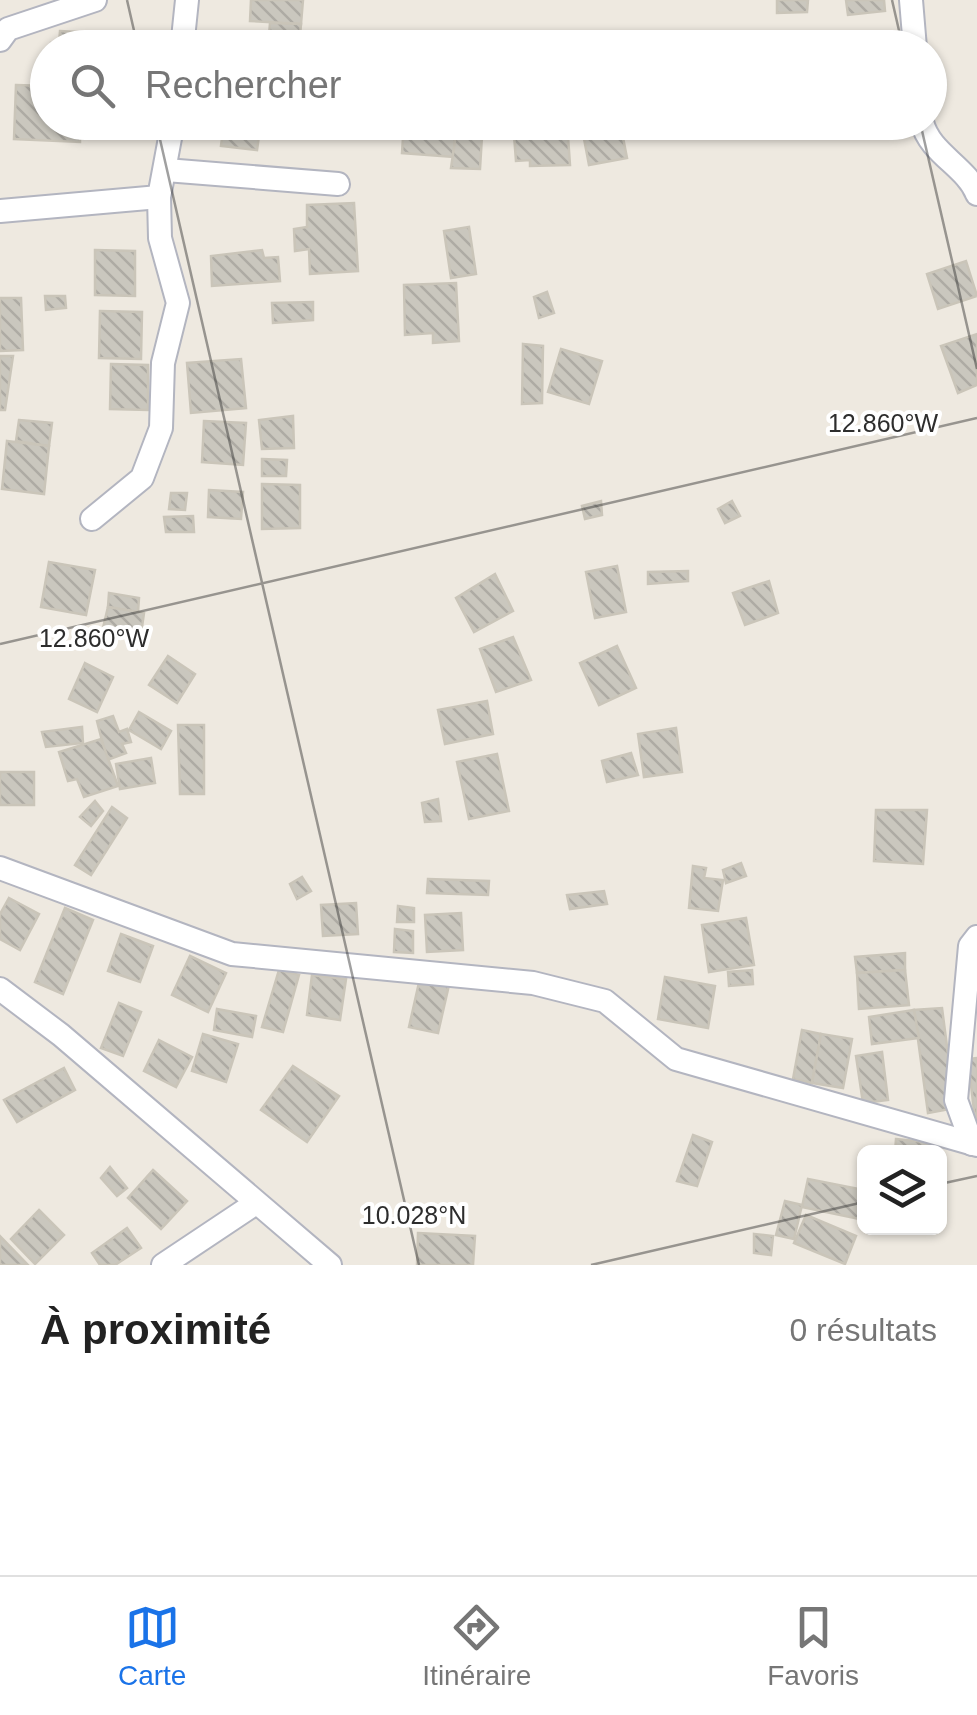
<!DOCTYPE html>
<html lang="fr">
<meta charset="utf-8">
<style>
:root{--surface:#fff;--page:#f6f6f6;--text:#222;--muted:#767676;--line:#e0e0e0;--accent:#1a73e8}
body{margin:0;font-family:Arial,sans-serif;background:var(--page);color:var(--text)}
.controls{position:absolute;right:30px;bottom:30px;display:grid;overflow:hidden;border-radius:15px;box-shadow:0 2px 8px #0004}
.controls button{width:90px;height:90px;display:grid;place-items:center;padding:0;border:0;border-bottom:2px solid var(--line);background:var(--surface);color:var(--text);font:50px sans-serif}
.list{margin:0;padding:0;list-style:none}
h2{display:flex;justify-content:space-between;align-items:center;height:130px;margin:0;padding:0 40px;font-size:42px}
h2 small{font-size:32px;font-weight:400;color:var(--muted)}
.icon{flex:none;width:55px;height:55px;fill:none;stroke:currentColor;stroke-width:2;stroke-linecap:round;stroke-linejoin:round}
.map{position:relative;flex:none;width:977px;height:1265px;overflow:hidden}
.search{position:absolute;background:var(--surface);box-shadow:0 2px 8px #0004;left:30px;right:30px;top:30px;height:110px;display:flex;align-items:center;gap:25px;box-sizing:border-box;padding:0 35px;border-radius:55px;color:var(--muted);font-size:38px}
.sheet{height:310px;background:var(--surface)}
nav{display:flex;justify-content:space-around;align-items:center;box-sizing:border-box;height:140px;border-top:2px solid var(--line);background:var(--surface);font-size:28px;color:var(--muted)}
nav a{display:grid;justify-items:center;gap:5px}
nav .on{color:var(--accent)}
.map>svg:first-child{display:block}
.building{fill:url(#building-back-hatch);stroke:#cac5b9;stroke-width:2.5}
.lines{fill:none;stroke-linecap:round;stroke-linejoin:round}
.street-casing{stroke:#b3b5c0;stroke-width:26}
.street{stroke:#fff;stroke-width:22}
.ticks{fill:none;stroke:#2d2d2d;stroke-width:2.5;stroke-opacity:0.45}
.ticks-label{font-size:25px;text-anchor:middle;fill:#2d2d2d;stroke:#fff;stroke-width:8;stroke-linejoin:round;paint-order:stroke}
</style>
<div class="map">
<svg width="977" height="1265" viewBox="0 0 977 1265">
<defs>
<pattern id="building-back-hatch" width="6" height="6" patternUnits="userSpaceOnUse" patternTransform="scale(2.5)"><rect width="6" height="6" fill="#cac7be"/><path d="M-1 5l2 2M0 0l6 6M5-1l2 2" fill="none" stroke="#aeaba4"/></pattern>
</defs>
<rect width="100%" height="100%" fill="#eee9e0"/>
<g class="building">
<polygon points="251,0 303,0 301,24 250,21"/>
<polygon points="777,0 808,0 807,12 777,13"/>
<polygon points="846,0 884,0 885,11 848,15"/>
<polygon points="270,23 301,24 299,48 268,48"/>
<polygon points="60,31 93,33 93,48 51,48 51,43 59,43"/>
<polygon points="313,33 352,34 352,42 360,42 360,48 313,48"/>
<polygon points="814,35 816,48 790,48 789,39"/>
<polygon points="16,85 48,86 48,122 80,122 80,142 14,139"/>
<polygon points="224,122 261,122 257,150 221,146"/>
<polygon points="404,122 457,122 453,157 402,153"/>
<polygon points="513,122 567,122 570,165 530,166 530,160 516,161"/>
<polygon points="620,122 627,158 589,165 582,128"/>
<polygon points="456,134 482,136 480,169 451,168"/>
<polygon points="354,203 358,271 310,274 309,249 295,251 294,229 307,227 307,205"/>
<polygon points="469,227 476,274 451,278 444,231"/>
<polygon points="95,250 135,251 135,296 95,295"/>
<polygon points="262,250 264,258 278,257 280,281 212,286 211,256"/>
<polygon points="966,261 977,296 938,309 927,274"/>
<polygon points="456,283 459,341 433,343 433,333 405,335 404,285"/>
<polygon points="547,292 554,313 539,318 534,297"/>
<polygon points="45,296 65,296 66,308 46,310"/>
<polygon points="0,298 21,298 23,350 0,351"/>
<polygon points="313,302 313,320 273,323 272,303"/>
<polygon points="100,311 142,312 141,359 99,358"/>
<polygon points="977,334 977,385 958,393 941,346"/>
<polygon points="523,344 543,346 542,403 522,404"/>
<polygon points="561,349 602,361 589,404 548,392"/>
<polygon points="0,356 13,356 5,410 0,410"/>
<polygon points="241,359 246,408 191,413 187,363"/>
<polygon points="111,364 148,365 148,410 110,409"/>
<polygon points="293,416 294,448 262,449 259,420"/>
<polygon points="19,420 52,423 49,446 16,441"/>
<polygon points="204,421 246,423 243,465 202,462"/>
<polygon points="7,441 49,446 44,494 2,489"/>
<polygon points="262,459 287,460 286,476 262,476"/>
<polygon points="262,484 300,485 300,528 262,529"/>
<polygon points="209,490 243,492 241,519 208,517"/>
<polygon points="171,493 187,493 185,510 169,509"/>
<polygon points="601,501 602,515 585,519 582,506"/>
<polygon points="732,501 740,516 725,523 718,509"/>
<polygon points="193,516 194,532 166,532 164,517"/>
<polygon points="49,562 95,570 86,615 41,607"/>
<polygon points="617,566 626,612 595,618 586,572"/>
<polygon points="688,571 688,581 648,584 648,572"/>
<polygon points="495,574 513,611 474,632 456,598"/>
<polygon points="769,581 778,613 745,625 733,593"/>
<polygon points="109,593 139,598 138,612 108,607"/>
<polygon points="108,607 144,613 141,634 103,628"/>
<polygon points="513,637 531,680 496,692 480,649"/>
<polygon points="617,646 636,688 599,705 580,663"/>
<polygon points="168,656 195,674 177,703 149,685"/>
<polygon points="85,663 113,677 97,712 69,699"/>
<polygon points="487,701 493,734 445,744 438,710"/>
<polygon points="139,712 171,731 161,749 129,730"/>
<polygon points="113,716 119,732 127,729 131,742 122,744 126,753 107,760 97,721"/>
<polygon points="178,725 204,725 204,794 180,794"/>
<polygon points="82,727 83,743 46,747 42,732"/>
<polygon points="676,728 682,772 644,777 638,734"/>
<polygon points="101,739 118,786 84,797 77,779 68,781 59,752"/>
<polygon points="631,753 638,775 607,782 602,761"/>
<polygon points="497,754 509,811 469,819 457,762"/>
<polygon points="151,758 155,783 120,789 116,764"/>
<rect x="0" y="772" width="34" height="33"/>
<polygon points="438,799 441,821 425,822 422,803"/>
<polygon points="95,801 103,811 91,826 80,817"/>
<polygon points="112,807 127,818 91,875 75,865"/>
<polygon points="876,810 927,810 923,864 874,861"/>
<polygon points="741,863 746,876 726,883 723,870"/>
<polygon points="693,866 706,868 704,878 723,880 718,911 689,908"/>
<polygon points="302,877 311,891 297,899 290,884"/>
<polygon points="428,879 489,881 488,895 427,893"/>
<polygon points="604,891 607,904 570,909 567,895"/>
<polygon points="9,898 39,914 20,950 0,939 0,914"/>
<polygon points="356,903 358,934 323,936 321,905"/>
<polygon points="398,906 414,908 414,922 397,922"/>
<polygon points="65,908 93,920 63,994 35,982"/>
<polygon points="461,913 463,950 427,952 425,915"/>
<polygon points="746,918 754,965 709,972 702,925"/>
<polygon points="395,929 413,931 413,953 394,952"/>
<polygon points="121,934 153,946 140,982 108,971"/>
<polygon points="905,953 905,970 857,973 855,957"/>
<polygon points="190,956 226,973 208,1012 172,995"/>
<polygon points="279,970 299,975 283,1032 262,1027"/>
<polygon points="752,970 753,984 729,986 728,972"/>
<polygon points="905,970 909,1005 859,1009 857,973"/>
<polygon points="312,975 346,979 340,1020 307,1015"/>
<polygon points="665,977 715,986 708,1028 658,1019"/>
<polygon points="420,978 449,985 438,1033 409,1027"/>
<polygon points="119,1003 141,1012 123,1056 101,1048"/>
<polygon points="942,1008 955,1108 928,1113 914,1010"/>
<polygon points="217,1009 256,1016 252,1037 214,1030"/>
<polygon points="914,1010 919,1038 872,1044 869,1017"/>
<polygon points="802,1030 821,1034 812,1083 793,1079"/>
<polygon points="203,1034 238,1044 226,1082 192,1071"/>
<polygon points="821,1034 852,1039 843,1088 812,1083"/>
<polygon points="159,1040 192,1057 176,1087 144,1071"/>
<polygon points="882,1052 888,1100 863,1103 856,1056"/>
<polygon points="977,1058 977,1128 976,1128 968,1059"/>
<polygon points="293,1066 339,1096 307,1142 261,1110"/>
<polygon points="64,1068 75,1090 17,1122 4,1100"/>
<polygon points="693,1135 712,1142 697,1186 677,1181"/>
<polygon points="896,1139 936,1143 935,1152 895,1152"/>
<polygon points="110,1167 127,1188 117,1196 101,1178"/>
<polygon points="153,1170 187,1201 161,1229 128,1198"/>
<polygon points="808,1179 864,1190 864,1220 802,1207"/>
<polygon points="785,1201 802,1205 794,1239 776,1235"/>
<polygon points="39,1210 64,1235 35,1264 11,1239"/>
<polygon points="806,1215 856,1236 845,1264 794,1243"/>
<polygon points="127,1228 141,1248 115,1265 100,1265 92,1253"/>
<polygon points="418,1233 475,1236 473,1265 417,1265"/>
<polygon points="754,1234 773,1236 771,1255 754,1253"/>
<polygon points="0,1236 28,1265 0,1265"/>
</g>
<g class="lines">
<g class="street-casing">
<g id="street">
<polyline points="911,0 915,48"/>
<polyline points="0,40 8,29 95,0"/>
<polyline points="182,48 187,0"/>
<path d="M 922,122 C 930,154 966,166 977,194"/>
<polyline points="166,170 338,184"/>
<polyline points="0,211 159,197 173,122"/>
<polyline points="92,519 142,478 161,428 163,363 178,303 160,238 159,197"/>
<polyline points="0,868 232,954 533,983 605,1001 676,1059 977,1145"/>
<polyline points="0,989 61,1035 330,1265"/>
<polyline points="972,1144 956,1100 970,946 977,937"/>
<polyline points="163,1265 256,1203"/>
</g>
</g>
<use href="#street" class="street"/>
</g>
<path class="ticks" d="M 127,0 L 138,48M 892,0 L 903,48M 156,122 L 419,1265M 920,122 L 977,369M 0,644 L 977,418M 940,1184 L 977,1176M 591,1265 L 864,1202"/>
<g class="ticks-label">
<text x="883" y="432">12.860°W</text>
<text x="94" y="647">12.860°W</text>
<text x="414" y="1224">10.028°N</text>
</g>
</svg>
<div class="controls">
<button><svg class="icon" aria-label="layers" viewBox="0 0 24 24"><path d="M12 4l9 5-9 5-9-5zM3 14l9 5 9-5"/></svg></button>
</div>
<div class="search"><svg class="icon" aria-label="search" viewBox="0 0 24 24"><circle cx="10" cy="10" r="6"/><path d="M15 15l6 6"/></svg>Rechercher</div>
</div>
<section class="sheet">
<h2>À proximité<small>0 résultats</small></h2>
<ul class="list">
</ul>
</section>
<nav>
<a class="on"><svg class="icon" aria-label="map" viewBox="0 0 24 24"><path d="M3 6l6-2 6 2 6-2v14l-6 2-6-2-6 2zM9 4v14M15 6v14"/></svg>Carte</a>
<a><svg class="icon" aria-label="directions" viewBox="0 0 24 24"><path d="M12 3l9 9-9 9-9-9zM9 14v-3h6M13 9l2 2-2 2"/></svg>Itinéraire</a>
<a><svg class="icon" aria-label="saved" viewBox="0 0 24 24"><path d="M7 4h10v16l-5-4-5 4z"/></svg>Favoris</a>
</nav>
